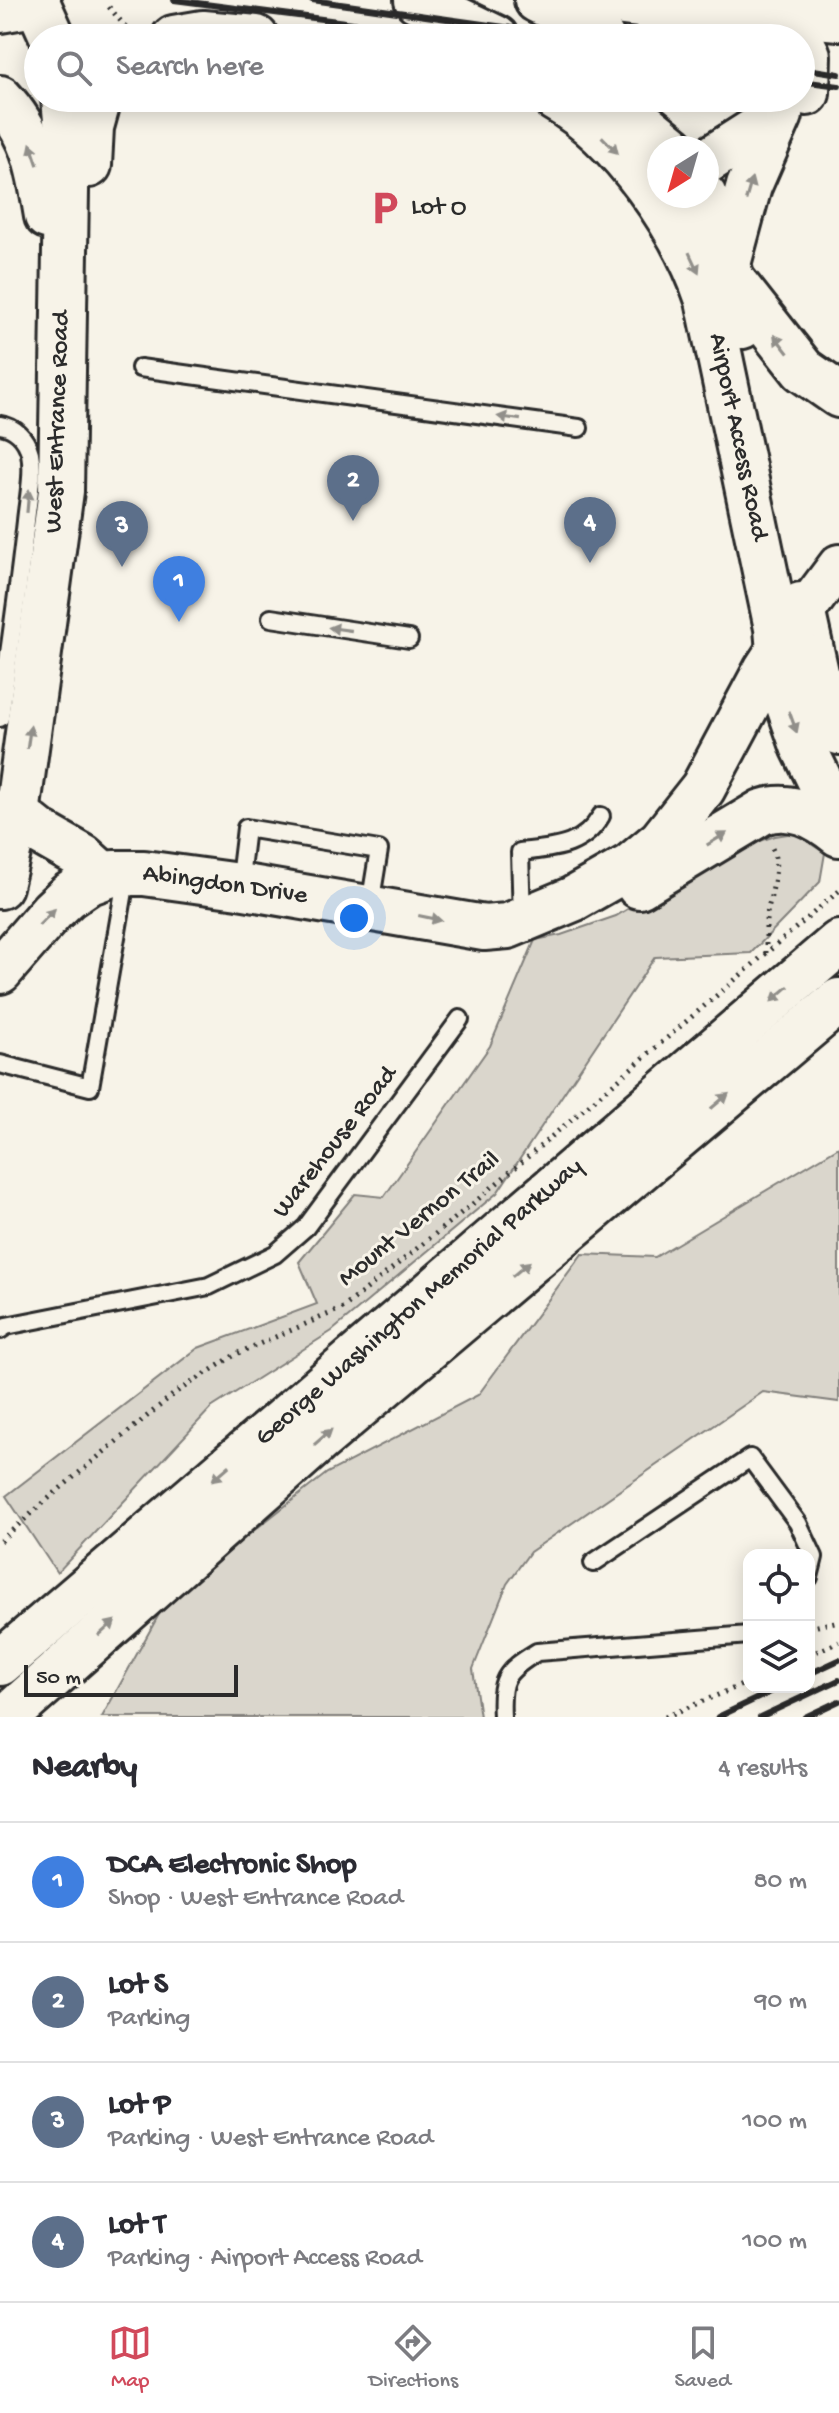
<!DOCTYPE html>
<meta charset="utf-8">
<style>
:root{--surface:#fff;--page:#f7f7f7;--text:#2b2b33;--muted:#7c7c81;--line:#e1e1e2;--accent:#d1495b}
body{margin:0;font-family:"Gochi Hand",sans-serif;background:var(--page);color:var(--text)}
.controls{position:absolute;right:24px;bottom:24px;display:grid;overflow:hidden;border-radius:16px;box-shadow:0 4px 20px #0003}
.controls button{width:72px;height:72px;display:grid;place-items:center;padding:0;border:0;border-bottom:2px solid var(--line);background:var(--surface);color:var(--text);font:40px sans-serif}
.compass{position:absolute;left:647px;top:136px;width:72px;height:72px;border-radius:50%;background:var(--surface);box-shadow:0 4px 20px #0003;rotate:217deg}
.scale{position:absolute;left:24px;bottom:20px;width:214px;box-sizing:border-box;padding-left:8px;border:4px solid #2b2b2b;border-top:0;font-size:22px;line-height:28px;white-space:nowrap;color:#2b2b2b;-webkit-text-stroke:6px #f7f3e8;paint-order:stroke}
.you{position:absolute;left:354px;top:918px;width:28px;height:28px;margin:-20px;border:6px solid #fff;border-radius:50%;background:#1a73e8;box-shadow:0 0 0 12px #1a73e833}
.badge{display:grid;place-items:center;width:52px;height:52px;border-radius:50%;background:var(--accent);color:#fff;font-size:26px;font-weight:700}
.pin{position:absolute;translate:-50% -66px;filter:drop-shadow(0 2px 4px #0008)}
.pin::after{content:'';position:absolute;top:42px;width:28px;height:24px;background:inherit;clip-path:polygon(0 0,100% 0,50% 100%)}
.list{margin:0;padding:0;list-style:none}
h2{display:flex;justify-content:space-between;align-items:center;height:104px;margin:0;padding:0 32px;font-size:34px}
h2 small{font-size:26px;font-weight:400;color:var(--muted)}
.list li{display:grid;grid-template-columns:52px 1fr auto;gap:24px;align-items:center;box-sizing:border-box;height:120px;padding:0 32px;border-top:2px solid var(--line)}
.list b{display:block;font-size:30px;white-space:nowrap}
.list p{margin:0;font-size:26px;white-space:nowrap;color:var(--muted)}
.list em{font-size:26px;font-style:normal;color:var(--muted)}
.icon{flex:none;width:44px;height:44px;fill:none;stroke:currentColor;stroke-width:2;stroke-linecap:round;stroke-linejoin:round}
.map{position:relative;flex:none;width:839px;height:1717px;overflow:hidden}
.search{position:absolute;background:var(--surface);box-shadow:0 4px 20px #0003;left:24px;right:24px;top:24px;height:88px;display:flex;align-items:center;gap:20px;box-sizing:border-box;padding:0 28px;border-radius:44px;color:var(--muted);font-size:30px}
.sheet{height:584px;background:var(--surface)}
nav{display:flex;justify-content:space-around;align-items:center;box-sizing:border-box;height:112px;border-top:2px solid var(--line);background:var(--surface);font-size:22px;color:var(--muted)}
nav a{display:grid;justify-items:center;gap:4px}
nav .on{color:var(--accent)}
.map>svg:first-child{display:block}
.green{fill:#dad6cc;stroke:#82807c;stroke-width:2}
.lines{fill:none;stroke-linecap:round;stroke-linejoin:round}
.service-casing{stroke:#2b2b2b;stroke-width:22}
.tertiary-casing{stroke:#2b2b2b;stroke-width:46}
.secondary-casing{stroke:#2b2b2b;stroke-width:50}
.motorway-casing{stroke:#2b2b2b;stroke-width:50}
.path{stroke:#2b2b2b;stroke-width:5;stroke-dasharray:2 6;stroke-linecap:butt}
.service{stroke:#f7f3e8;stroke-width:16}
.tertiary{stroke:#f7f3e8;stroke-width:40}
.secondary{stroke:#f7f3e8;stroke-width:44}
.motorway{stroke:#f7f3e8;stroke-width:44}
.rail{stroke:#2b2b2b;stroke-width:6}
.oneway{fill:#918f8a}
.labels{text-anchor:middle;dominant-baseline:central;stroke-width:6;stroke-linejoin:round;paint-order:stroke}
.poi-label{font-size:26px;fill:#2b2b2b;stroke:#f7f3e8;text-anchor:start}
.street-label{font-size:26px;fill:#2b2b2b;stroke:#f7f3e8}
</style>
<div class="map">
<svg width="839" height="1717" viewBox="0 0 839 1717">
<rect width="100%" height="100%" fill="#f7f3e8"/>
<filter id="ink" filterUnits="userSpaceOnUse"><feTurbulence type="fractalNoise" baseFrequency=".0125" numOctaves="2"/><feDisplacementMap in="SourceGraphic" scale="16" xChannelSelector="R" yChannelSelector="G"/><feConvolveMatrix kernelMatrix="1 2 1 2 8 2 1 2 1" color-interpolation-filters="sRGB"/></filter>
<g filter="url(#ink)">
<g class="green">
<polygon points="794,833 825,853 820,882 751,953 655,957 497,1193 332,1331 211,1408 57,1573 6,1496 198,1348 317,1304 299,1262 355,1194 384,1197 490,1046 535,940 561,935 616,916 711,858 775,836"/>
<polygon points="839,1147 839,1402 763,1392 530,1552 507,1584 473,1669 480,1717 102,1717 168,1598 327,1473 478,1395 582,1254 655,1257"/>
</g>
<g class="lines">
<g class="service-casing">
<g id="service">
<polyline points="140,368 579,428"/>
<path d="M 0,425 C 15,427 26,438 30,453 C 34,473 28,500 26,521 C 19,586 9,652 0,718"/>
<polyline points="271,618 409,639"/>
<polyline points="239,886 246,828 379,850 370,905"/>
<path d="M 522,919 L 520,852 C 554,848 582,848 601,816"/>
<polyline points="0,1064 90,1087 127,874"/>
<polyline points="0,1330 6,1326 209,1286 275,1254 306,1227 460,1019"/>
<polyline points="593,1563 750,1458 798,1523 814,1557 809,1577"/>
<path d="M 502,1717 C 500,1679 504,1672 537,1652 L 749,1635"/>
</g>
</g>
<g class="tertiary-casing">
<g id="tertiary">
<polyline points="0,12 40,5"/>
<polyline points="803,613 839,565"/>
</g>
</g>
<g class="secondary-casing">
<g id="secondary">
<polyline points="36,0 53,38"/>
<polyline points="417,0 496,38"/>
<polyline points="537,0 573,18 602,38"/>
<polyline points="600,0 654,7 732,8 839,18"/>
<polyline points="174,38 203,33 256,38"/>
<polyline points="801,41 808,55 807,93"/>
<path d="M 0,98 C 34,134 39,169 47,216"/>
<path d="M 554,98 C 621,136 684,228 708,300 L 777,628 L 782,686 L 803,746 L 839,820"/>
<polyline points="612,98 673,148"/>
<polyline points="707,161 779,115"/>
<polyline points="89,165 91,127 99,98"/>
<polyline points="704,196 728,264 742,326"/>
<polyline points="728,264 749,186 780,115"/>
<polyline points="736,285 803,370 839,395"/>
<polyline points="801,605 819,686 839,732"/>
<polyline points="17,814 41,833 83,857 103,875"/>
<polyline points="0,886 17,814 61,491 67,131 64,98"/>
<path d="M 639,886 L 762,812 C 791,802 817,816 839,834"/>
<polyline points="0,971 52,911 68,896 87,883 114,873 144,873 239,886 484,928 508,926 573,899 631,866 661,841 703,788 766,670 803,613"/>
</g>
</g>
<g class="motorway-casing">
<g id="motorway">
<polyline points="0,1663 839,943"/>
<polyline points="7,1717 317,1442 839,1001"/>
</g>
</g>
<g class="path">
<polyline points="109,7 129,31"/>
<polyline points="710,98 733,102"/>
<polyline points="681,99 686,98"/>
<path d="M 766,953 C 766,942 766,932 766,921 C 768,899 784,865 770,845"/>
<polyline points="0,1541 57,1491 175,1393 238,1353 343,1308 476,1201 839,891"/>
<polyline points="809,1628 839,1621"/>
<polyline points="809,1655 839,1642"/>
<polyline points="665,1717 749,1682"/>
</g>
<use href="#service" class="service"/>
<use href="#tertiary" class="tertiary"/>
<use href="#secondary" class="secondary"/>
<use href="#motorway" class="motorway"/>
<g class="rail">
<polyline points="174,0 469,38"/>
<polyline points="312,0 582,38"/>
<polyline points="801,68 839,74"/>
<polyline points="801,81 839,86"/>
<polyline points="809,1674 839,1660"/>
<polyline points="718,1717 781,1687"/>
<polyline points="760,1717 839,1680"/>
<polyline points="805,1717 839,1701"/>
</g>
</g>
<defs><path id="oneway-solid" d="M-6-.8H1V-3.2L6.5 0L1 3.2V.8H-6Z" transform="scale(2)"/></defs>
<g class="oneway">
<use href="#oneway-solid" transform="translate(610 145) rotate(46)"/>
<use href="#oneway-solid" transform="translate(34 154) rotate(-109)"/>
<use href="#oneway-solid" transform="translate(749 189) rotate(-74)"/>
<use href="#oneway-solid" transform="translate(694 263) rotate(65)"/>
<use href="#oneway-solid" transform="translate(781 344) rotate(-128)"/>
<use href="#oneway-solid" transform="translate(509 418) rotate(-172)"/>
<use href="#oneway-solid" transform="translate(28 501) rotate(-85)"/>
<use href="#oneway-solid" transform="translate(340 629) rotate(-172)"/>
<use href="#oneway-solid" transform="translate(793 722) rotate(70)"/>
<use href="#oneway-solid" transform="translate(29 737) rotate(-82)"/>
<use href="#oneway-solid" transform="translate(717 839) rotate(-31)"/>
<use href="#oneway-solid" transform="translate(47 917) rotate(-46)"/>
<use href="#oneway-solid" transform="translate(430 918) rotate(12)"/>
<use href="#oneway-solid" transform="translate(780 994) rotate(139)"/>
<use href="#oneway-solid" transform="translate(720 1101) rotate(-40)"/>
<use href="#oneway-solid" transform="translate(521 1269) rotate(-40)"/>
<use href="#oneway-solid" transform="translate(323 1437) rotate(-41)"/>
<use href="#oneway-solid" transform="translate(221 1473) rotate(139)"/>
<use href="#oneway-solid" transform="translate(107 1628) rotate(-42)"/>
</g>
</g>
<defs>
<g id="parking-bare" transform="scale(2.76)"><path d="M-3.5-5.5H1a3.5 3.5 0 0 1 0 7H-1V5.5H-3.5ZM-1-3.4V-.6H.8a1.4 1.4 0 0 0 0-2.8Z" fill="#d1495b" stroke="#f7f3e8" stroke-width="2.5" paint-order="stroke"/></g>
</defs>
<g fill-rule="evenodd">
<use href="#parking-bare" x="385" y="208"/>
</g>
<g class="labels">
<g class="poi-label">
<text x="411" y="208">Lot O</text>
</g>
<g class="street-label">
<text transform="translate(59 422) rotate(-88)">West Entrance Road</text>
<text transform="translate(737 437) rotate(78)">Airport Access Road</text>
<text transform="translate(225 886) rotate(8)">Abingdon Drive</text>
<text transform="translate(336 1143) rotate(-52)">Warehouse Road</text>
<text transform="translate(420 1220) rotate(-39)">Mount Vernon Trail</text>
<text transform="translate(420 1303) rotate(-41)">George Washington Memorial Parkway</text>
</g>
</g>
</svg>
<div class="controls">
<button><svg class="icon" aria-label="locate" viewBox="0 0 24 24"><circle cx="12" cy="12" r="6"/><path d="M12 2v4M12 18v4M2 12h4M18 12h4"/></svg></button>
<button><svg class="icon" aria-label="layers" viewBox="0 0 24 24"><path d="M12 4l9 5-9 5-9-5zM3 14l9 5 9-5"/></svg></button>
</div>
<svg class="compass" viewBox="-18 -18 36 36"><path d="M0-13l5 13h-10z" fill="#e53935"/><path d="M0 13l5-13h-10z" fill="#7c7c81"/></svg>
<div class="scale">50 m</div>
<div class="you"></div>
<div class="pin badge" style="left:179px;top:622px;background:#3f7fe0">1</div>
<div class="pin badge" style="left:353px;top:521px;background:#5c6f8a">2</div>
<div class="pin badge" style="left:122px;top:567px;background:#5c6f8a">3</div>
<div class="pin badge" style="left:590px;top:563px;background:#5c6f8a">4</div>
<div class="search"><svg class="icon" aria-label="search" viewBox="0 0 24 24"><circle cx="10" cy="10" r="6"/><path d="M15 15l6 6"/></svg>Search here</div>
</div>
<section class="sheet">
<h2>Nearby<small>4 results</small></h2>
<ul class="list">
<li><span class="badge" style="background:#3f7fe0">1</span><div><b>DCA Electronic Shop</b><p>Shop · West Entrance Road</p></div><em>80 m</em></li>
<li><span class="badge" style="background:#5c6f8a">2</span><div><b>Lot S</b><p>Parking</p></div><em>90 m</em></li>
<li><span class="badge" style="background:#5c6f8a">3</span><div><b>Lot P</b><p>Parking · West Entrance Road</p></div><em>100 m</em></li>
<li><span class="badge" style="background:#5c6f8a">4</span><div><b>Lot T</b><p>Parking · Airport Access Road</p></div><em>100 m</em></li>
</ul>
</section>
<nav>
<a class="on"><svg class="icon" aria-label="map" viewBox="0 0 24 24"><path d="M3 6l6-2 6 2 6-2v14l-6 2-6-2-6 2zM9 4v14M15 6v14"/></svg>Map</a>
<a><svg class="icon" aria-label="directions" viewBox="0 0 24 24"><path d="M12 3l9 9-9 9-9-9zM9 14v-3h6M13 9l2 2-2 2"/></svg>Directions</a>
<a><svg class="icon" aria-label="saved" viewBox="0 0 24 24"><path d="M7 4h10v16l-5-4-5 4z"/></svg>Saved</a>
</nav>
